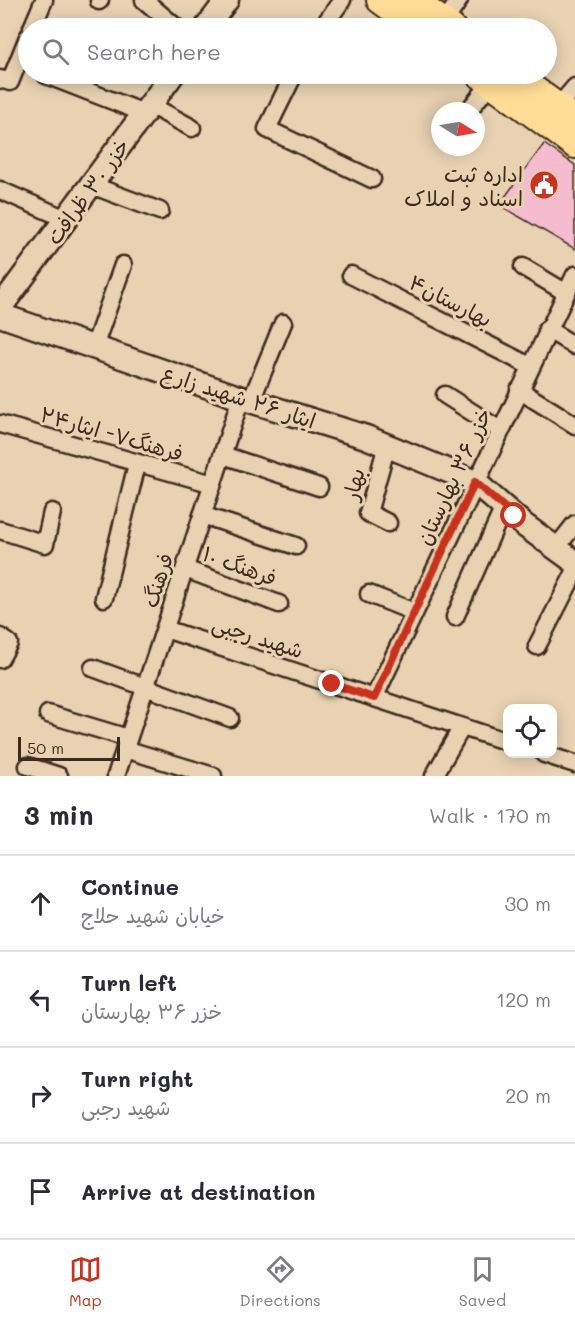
<!DOCTYPE html>
<meta charset="utf-8">
<style>
:root{--surface:#fff;--page:#f2f2f3;--text:#2b2b33;--muted:#7c7c81;--line:#e1e1e2;--accent:#c8321e}
body{margin:0;font-family:Mali,"Playpen Sans Arabic",sans-serif;background:var(--page);color:var(--text)}
.controls{position:absolute;right:18px;bottom:18px;display:grid;overflow:hidden;border-radius:12px;box-shadow:0 3px 15px #0003}
.controls button{width:54px;height:54px;display:grid;place-items:center;padding:0;border:0;border-bottom:2px solid var(--line);background:var(--surface);color:var(--text);font:30px sans-serif}
.compass{position:absolute;left:431px;top:102px;width:54px;height:54px;border-radius:50%;background:var(--surface);box-shadow:0 3px 15px #0003;rotate:101deg}
.scale{position:absolute;left:18px;bottom:15px;width:102px;box-sizing:border-box;padding-left:6px;border:3px solid #3b2a1e;border-top:0;font-size:16px;line-height:21px;white-space:nowrap;color:#3b2a1e;-webkit-text-stroke:4px #e8d2b2;paint-order:stroke}
.stop{position:absolute;width:18px;height:18px;margin:-14px;border:4px solid #c8321e;border-radius:50%;background:#fff}
.stop.end{background:#c8321e;border-color:#fff;box-shadow:0 2px 6px #0008}
.list{margin:0;padding:0;list-style:none}
h2{display:flex;justify-content:space-between;align-items:center;height:78px;margin:0;padding:0 24px;font-size:26px}
h2 small{font-size:20px;font-weight:400;color:var(--muted)}
.list li{display:grid;grid-template-columns:39px 1fr auto;gap:18px;align-items:center;box-sizing:border-box;height:96px;padding:0 24px;border-top:2px solid var(--line)}
.list b{display:block;font-size:22px;white-space:nowrap}
.list p{margin:0;font-size:20px;white-space:nowrap;color:var(--muted)}
.list em{font-size:20px;font-style:normal;color:var(--muted)}
.icon{flex:none;width:33px;height:33px;fill:none;stroke:currentColor;stroke-width:2;stroke-linecap:round;stroke-linejoin:round}
.map{position:relative;flex:none;width:575px;height:776px;overflow:hidden}
.search{position:absolute;background:var(--surface);box-shadow:0 3px 15px #0003;left:18px;right:18px;top:18px;height:66px;display:flex;align-items:center;gap:15px;box-sizing:border-box;padding:0 21px;border-radius:33px;color:var(--muted);font-size:22px}
.sheet{height:462px;background:var(--surface)}
nav{display:flex;justify-content:space-around;align-items:center;box-sizing:border-box;height:84px;border-top:2px solid var(--line);background:var(--surface);font-size:16px;color:var(--muted)}
nav a{display:grid;justify-items:center;gap:3px}
nav .on{color:var(--accent)}
.map>svg:first-child{display:block}
.building{fill:#f5bccf;stroke:#3b2a1e;stroke-width:1.5}
.lines{fill:none;stroke-linecap:round;stroke-linejoin:round}
.street-casing{stroke:#3b2a1e;stroke-width:21}
.secondary-casing{stroke:#3b2a1e;stroke-width:27}
.primary-casing{stroke:#3b2a1e;stroke-width:30}
.street{stroke:#e8d2b2;stroke-width:16}
.secondary{stroke:#e8d2b2;stroke-width:22}
.primary{stroke:#ffdd96;stroke-width:26}
.route{stroke:#c8321e;stroke-width:8}
.labels{text-anchor:middle;dominant-baseline:central;stroke-width:6;stroke-linejoin:round;paint-order:stroke}
.poi-label{font-size:21px;fill:#3b2a1e;stroke:#e8d2b2;text-anchor:end}
.street-label{font-size:21px;fill:#3b2a1e;stroke:#e8d2b2}
</style>
<div class="map">
<svg width="575" height="776" viewBox="0 0 575 776">
<rect width="100%" height="100%" fill="#e8d2b2"/>
<filter id="ink" filterUnits="userSpaceOnUse"><feTurbulence type="fractalNoise" baseFrequency=".0167" numOctaves="2"/><feDisplacementMap in="SourceGraphic" scale="12" xChannelSelector="R" yChannelSelector="G"/><feConvolveMatrix kernelMatrix="1 2 1 2 8 2 1 2 1" color-interpolation-filters="sRGB"/></filter>
<g filter="url(#ink)">
<polygon class="building" points="544,144 575,165 575,249 499,205"/>
<g class="lines">
<g class="street-casing">
<g id="street">
<polyline points="144,0 177,28"/>
<polyline points="99,1 100,0"/>
<polyline points="444,23 459,0"/>
<polyline points="32,28 44,0"/>
<polyline points="322,28 342,0"/>
<polyline points="294,74 267,129 372,179"/>
<polyline points="46,75 144,113"/>
<polyline points="0,79 10,82 28,37"/>
<polyline points="150,105 192,128"/>
<polyline points="558,107 575,87"/>
<polyline points="468,111 491,83"/>
<polyline points="91,185 160,211"/>
<polyline points="0,190 66,219"/>
<polyline points="523,267 565,292"/>
<polyline points="351,275 530,366"/>
<polyline points="547,329 575,346"/>
<polyline points="94,347 123,265"/>
<polyline points="519,390 575,425"/>
<polyline points="445,395 500,430"/>
<polyline points="251,401 283,323"/>
<polyline points="0,424 213,484"/>
<polyline points="387,445 368,513 388,523"/>
<polyline points="223,455 319,487"/>
<polyline points="202,515 296,546"/>
<polyline points="0,530 45,544 52,512"/>
<polyline points="556,548 575,524"/>
<polyline points="185,569 279,604"/>
<polyline points="369,594 414,612"/>
<polyline points="104,598 137,464"/>
<polyline points="455,617 504,507"/>
<polyline points="165,629 508,742"/>
<polyline points="0,637 9,643 0,659"/>
<polyline points="537,646 575,572"/>
<polyline points="93,668 230,718"/>
<polyline points="374,698 575,275"/>
<polyline points="48,714 128,738"/>
<polyline points="125,749 213,776"/>
<polyline points="544,754 575,764"/>
<polyline points="28,766 59,776"/>
<polyline points="116,776 241,398"/>
<polyline points="434,776 462,727"/>
</g>
</g>
<g class="secondary-casing">
<g id="secondary">
<polyline points="206,28 227,0"/>
<polyline points="0,308 173,74"/>
<polyline points="0,315 241,398 366,437 475,482 524,525 575,562"/>
</g>
</g>
<g class="primary-casing">
<g id="primary">
<polyline points="380,0 418,28"/>
<polyline points="413,0 452,28"/>
<polyline points="479,74 575,145"/>
<polyline points="513,74 575,119"/>
</g>
</g>
<use href="#street" class="street"/>
<use href="#secondary" class="secondary"/>
<use href="#primary" class="primary"/>
</g>
</g>
<g class="lines" filter="url(#ink)">
<polyline class="route" points="332,684 374,698 475,482 514,516"/>
</g>
<defs>
<g id="civic-disc" transform="scale(1.5)"><circle r="9.5" fill="#c8321e" stroke="#e8d2b2"/><path d="M-.6-6.5H3V-4.5H.6V-3L4-1V1h2V6H-6V1h2V-1L-.6-3ZM-1.2 2.5V6h2.4V2.5Z" fill="#fff"/></g>
</defs>
<g fill-rule="evenodd">
<use href="#civic-disc" x="544" y="185"/>
</g>
<g class="labels">
<g class="poi-label">
<text x="523" y="173">اداره ثبت<tspan x="523" dy="24">اسناد و املاک</tspan></text>
</g>
<g class="street-label">
<text transform="translate(87 191) rotate(-54)">خزر ۳۰ ظرافت</text>
<text transform="translate(451 300) rotate(27)">بهارستان۴</text>
<text transform="translate(239 396) rotate(18)">ایثار ۲۶ شهید زارع</text>
<text transform="translate(112 433) rotate(16)">فرهنگ۷- ایثار۲۴</text>
<text transform="translate(453 476) rotate(-65)">خزر ۳۶ بهارستان</text>
<text transform="translate(353 484) rotate(-77)">بهار</text>
<text transform="translate(240 565) rotate(20)">فرهنگ ۱۰</text>
<text transform="translate(157 580) rotate(-72)">فرهنگ</text>
<text transform="translate(258 636) rotate(18)">شهید رجبی</text>
</g>
</g>
</svg>
<div class="controls">
<button><svg class="icon" aria-label="locate" viewBox="0 0 24 24"><circle cx="12" cy="12" r="6"/><path d="M12 2v4M12 18v4M2 12h4M18 12h4"/></svg></button>
</div>
<svg class="compass" viewBox="-18 -18 36 36"><path d="M0-13l5 13h-10z" fill="#e53935"/><path d="M0 13l5-13h-10z" fill="#7c7c81"/></svg>
<div class="scale">50 m</div>
<div class="stop" style="left:514px;top:516px"></div>
<div class="stop end" style="left:332px;top:684px"></div>
<div class="search"><svg class="icon" aria-label="search" viewBox="0 0 24 24"><circle cx="10" cy="10" r="6"/><path d="M15 15l6 6"/></svg>Search here</div>
</div>
<section class="sheet">
<h2>3 min<small>Walk · 170 m</small></h2>
<ul class="list">
<li><svg class="icon" aria-label="ahead" viewBox="0 0 24 24"><path d="M12 20V5M6 11l6-6 6 6"/></svg><div><b>Continue</b><p>خیابان شهید حلاج</p></div><em>30 m</em></li>
<li><svg class="icon" aria-label="left" viewBox="0 0 24 24"><path d="M17 20v-9H6M10 6l-5 5 5 5"/></svg><div><b>Turn left</b><p>خزر ۳۶ بهارستان</p></div><em>120 m</em></li>
<li><svg class="icon" aria-label="right" viewBox="0 0 24 24"><path d="M7 20v-9h11M14 6l5 5-5 5"/></svg><div><b>Turn right</b><p>شهید رجبی</p></div><em>20 m</em></li>
<li><svg class="icon" aria-label="arrive" viewBox="0 0 24 24"><path d="M6 21V4h12l-3 4 3 4H6"/></svg><div><b>Arrive at destination</b></div></li>
</ul>
</section>
<nav>
<a class="on"><svg class="icon" aria-label="map" viewBox="0 0 24 24"><path d="M3 6l6-2 6 2 6-2v14l-6 2-6-2-6 2zM9 4v14M15 6v14"/></svg>Map</a>
<a><svg class="icon" aria-label="directions" viewBox="0 0 24 24"><path d="M12 3l9 9-9 9-9-9zM9 14v-3h6M13 9l2 2-2 2"/></svg>Directions</a>
<a><svg class="icon" aria-label="saved" viewBox="0 0 24 24"><path d="M7 4h10v16l-5-4-5 4z"/></svg>Saved</a>
</nav>
